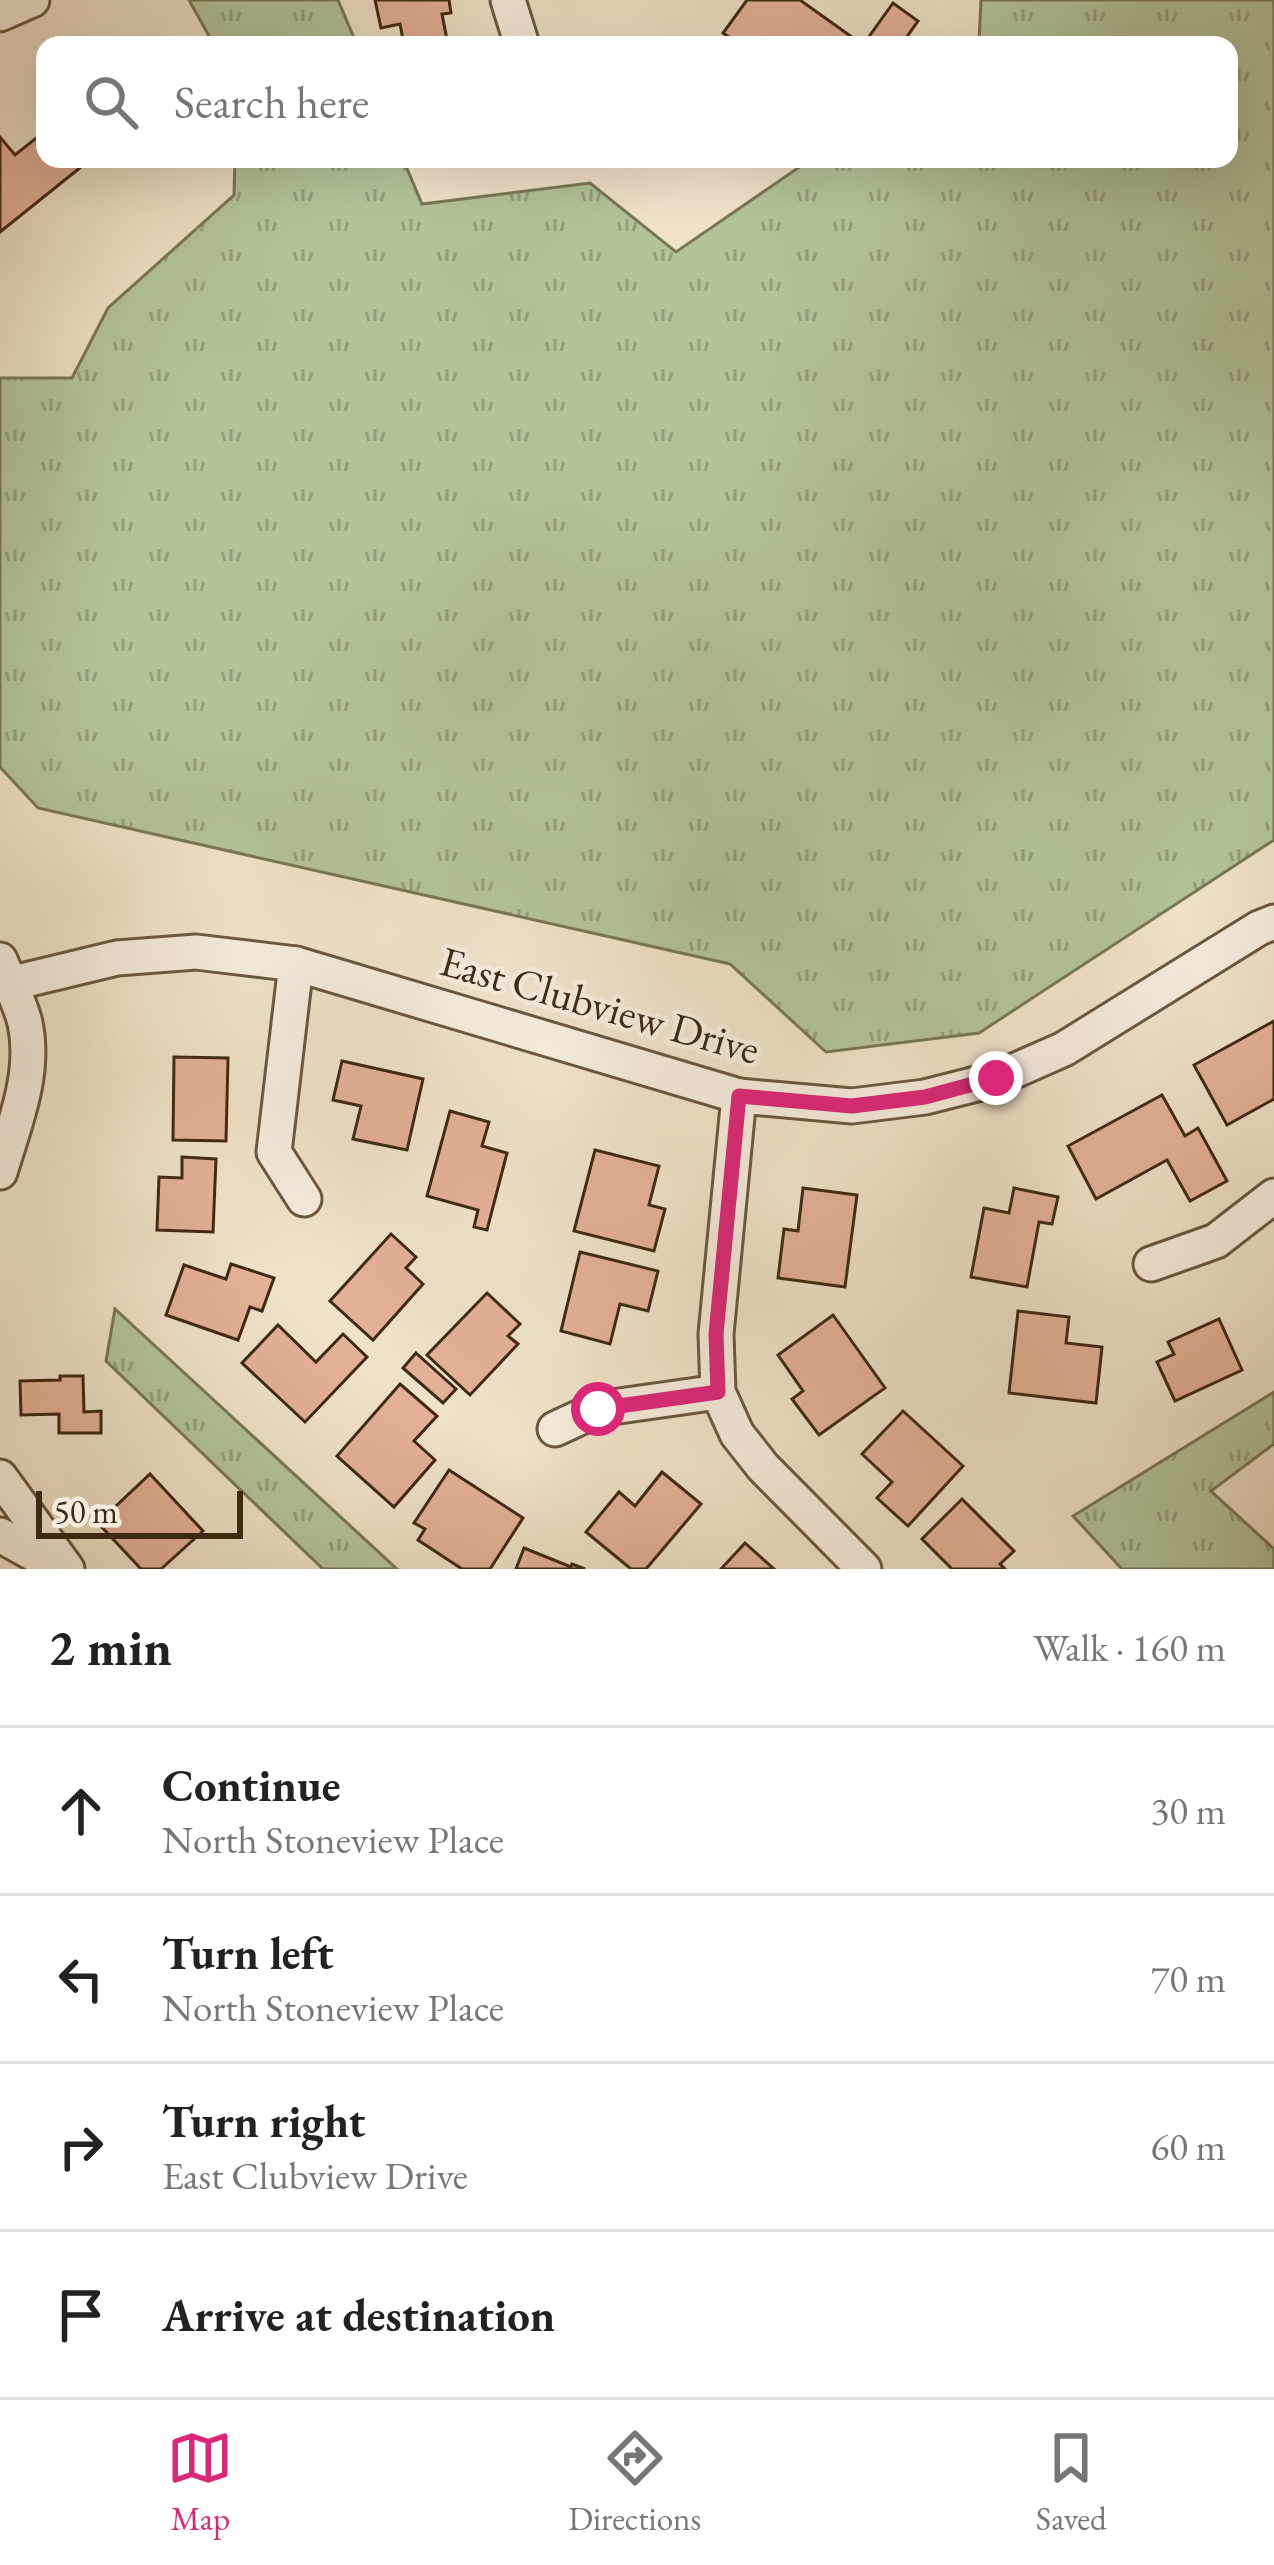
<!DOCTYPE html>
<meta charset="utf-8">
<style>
:root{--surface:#fff;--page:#f6f6f6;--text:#222;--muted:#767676;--line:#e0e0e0;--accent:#db2777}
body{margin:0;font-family:"EB Garamond",serif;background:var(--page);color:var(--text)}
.scale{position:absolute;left:36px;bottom:30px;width:207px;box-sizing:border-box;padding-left:12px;border:6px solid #3f2a11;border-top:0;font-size:33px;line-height:42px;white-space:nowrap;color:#3f2a11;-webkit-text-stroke:9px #f5ecdc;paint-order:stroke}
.stop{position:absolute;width:36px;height:36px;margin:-27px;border:9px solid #db2777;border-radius:50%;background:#fff}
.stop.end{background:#db2777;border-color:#fff;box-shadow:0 3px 12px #0008}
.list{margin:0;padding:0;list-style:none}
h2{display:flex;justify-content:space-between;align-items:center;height:156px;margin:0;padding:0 48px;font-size:51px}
h2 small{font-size:39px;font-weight:400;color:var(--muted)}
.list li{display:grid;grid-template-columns:78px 1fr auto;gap:36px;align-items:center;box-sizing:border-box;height:168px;padding:0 48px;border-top:3px solid var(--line)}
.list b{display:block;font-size:45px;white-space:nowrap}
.list p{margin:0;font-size:39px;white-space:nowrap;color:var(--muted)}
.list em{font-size:39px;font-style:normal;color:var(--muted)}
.icon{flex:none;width:66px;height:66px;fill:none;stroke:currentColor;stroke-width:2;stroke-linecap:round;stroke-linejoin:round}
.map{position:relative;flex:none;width:1274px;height:1569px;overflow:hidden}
.search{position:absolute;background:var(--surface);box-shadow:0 12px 48px #0002;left:36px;right:36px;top:36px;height:132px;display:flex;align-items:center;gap:30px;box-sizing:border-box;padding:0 42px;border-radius:24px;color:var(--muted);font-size:45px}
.sheet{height:828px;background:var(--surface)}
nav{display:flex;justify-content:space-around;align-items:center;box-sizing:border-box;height:168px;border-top:3px solid var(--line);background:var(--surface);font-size:33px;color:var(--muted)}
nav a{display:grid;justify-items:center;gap:6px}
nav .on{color:var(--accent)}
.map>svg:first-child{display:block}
.grass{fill:url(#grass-tufts);stroke:#797756;stroke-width:3}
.building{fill:#e4b197;stroke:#3f2a11;stroke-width:3}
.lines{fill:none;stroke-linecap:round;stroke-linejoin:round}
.minor-casing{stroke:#6b583f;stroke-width:39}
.minor{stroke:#f5ecdc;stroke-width:33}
.route{stroke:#db2777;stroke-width:15}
.labels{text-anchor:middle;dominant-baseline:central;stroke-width:9;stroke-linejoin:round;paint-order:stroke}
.street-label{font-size:42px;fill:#3f2a11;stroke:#f5ecdc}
</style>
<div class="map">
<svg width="1274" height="1569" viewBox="0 0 1274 1569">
<defs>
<pattern id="grass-tufts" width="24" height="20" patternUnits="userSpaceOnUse" patternTransform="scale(3)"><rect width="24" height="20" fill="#b3c49b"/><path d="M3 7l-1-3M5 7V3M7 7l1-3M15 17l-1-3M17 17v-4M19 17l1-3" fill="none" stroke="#939f7d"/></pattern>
</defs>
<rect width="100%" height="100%" fill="#efe2c9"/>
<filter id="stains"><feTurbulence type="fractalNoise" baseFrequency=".00167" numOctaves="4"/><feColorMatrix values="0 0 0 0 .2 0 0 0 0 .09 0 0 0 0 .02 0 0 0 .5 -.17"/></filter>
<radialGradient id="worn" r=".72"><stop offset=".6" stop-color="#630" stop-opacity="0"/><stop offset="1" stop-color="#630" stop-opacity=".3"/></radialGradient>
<g class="grass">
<polygon points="189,0 338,0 357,45 214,45"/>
<polygon points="981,0 1274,0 1274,840 979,1033 826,1052 730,964 38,808 0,767 0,378 72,378 108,308 234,195 235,159 403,159 422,204 590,183 676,252 811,159 1229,159 1229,45 975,45 979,42"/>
<polygon points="115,1309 397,1569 323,1569 106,1361"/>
<polygon points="1274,1392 1274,1444 1211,1491 1274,1549 1274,1569 1122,1569 1073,1516"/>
</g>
<g class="building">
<polygon points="375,0 449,0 451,13 442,14 448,45 404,45 400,24 381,28"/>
<polygon points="747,0 800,0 863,45 893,3 918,21 901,45 741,45 723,33"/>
<polygon points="45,131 45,159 91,159 0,232 0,137 15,155"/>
<polygon points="1274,1021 1274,1099 1227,1125 1194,1065"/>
<polygon points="174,1057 228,1058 226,1141 173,1140"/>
<polygon points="342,1061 423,1079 407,1150 353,1139 361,1106 333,1100"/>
<polygon points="1162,1095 1185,1136 1198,1128 1227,1181 1190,1201 1167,1160 1096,1199 1068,1146"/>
<polygon points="450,1111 489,1122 482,1146 507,1153 487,1230 474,1227 478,1210 427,1196"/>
<polygon points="595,1150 659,1166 649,1205 665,1209 654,1251 574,1231"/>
<polygon points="182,1157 216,1159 213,1232 157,1230 159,1177 182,1178"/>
<polygon points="803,1188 857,1195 845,1287 778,1278 784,1229 798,1231"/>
<polygon points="1014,1188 1058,1197 1052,1224 1039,1222 1027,1287 971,1277 984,1208 1009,1213"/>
<polygon points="391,1234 416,1257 406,1268 423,1284 373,1340 330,1301"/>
<polygon points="580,1252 658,1271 648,1311 620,1304 610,1344 561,1331"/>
<polygon points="231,1264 274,1278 262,1311 250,1307 238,1340 166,1315 184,1265 226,1279"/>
<polygon points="487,1293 520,1324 508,1336 518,1344 470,1395 427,1355"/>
<polygon points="1018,1311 1069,1317 1066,1343 1102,1347 1096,1403 1009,1393"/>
<polygon points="833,1315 885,1388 819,1435 792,1399 803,1391 778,1355"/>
<polygon points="1219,1319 1242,1370 1175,1401 1157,1362 1174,1354 1168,1342"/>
<polygon points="278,1325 316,1362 343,1334 367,1357 305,1422 242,1363"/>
<polygon points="416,1353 456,1389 443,1403 403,1368"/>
<polygon points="60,1376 83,1376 84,1412 101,1411 101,1433 59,1433 59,1414 21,1415 20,1381 60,1380"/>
<polygon points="400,1384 437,1416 414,1441 435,1460 394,1507 337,1456"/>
<polygon points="903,1411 963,1466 908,1526 877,1498 892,1482 862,1454"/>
<polygon points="449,1470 523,1518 490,1569 462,1569 418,1540 425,1529 414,1523"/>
<polygon points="662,1472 701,1504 646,1569 631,1569 586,1532 619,1492 635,1506"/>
<polygon points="150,1474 203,1531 161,1569 141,1569 98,1523"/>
<polygon points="962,1499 1014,1551 1000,1564 1005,1569 952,1569 922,1539"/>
<polygon points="745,1543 774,1569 721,1569"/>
<polygon points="524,1548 571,1567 572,1564 585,1569 516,1569"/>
</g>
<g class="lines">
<g class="minor-casing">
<g id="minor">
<polyline points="508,0 522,45"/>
<polyline points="0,14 32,0"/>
<path d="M 0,960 C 8,980 20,1002 25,1023 C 36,1074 14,1125 0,1172"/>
<polyline points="296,964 274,1152 304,1199"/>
<polyline points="9,984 117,958 196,952 296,964 739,1096 852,1106 925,1097 996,1079 1064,1049 1259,928 1274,922"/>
<polyline points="739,1096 716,1334 718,1392 737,1434 763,1467 864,1569"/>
<polyline points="1151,1264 1216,1241 1274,1196"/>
<polyline points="555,1429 598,1409 718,1392"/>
<polyline points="0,1477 67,1569"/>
<polyline points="0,1535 59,1568"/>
</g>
</g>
<use href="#minor" class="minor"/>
</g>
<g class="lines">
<polyline class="route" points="598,1409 718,1392 716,1334 739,1096 852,1106 925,1097 996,1078"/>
</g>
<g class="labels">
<g class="street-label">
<text transform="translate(600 1005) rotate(16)">East Clubview Drive</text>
</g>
</g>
<rect width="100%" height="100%" filter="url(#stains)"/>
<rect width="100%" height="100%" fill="url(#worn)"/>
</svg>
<div class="scale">50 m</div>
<div class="stop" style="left:598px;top:1409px"></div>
<div class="stop end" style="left:996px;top:1078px"></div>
<div class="search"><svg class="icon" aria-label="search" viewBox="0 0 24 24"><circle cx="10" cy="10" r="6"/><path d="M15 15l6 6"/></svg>Search here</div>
</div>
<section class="sheet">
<h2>2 min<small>Walk · 160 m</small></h2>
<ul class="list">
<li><svg class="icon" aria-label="ahead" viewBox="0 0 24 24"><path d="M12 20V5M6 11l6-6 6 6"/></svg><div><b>Continue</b><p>North Stoneview Place</p></div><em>30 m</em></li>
<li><svg class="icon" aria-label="left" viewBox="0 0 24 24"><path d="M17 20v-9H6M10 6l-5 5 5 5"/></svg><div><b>Turn left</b><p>North Stoneview Place</p></div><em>70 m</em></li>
<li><svg class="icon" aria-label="right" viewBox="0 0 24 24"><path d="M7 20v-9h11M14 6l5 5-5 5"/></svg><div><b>Turn right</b><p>East Clubview Drive</p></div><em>60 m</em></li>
<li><svg class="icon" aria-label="arrive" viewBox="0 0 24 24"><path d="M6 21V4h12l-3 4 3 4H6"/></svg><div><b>Arrive at destination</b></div></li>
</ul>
</section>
<nav>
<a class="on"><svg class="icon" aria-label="map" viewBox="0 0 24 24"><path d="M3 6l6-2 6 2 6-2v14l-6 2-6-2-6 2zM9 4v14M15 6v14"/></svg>Map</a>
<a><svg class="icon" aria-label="directions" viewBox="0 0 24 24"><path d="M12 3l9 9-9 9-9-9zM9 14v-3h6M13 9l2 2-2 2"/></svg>Directions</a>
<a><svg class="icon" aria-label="saved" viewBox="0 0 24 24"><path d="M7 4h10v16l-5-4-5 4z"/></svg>Saved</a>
</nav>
